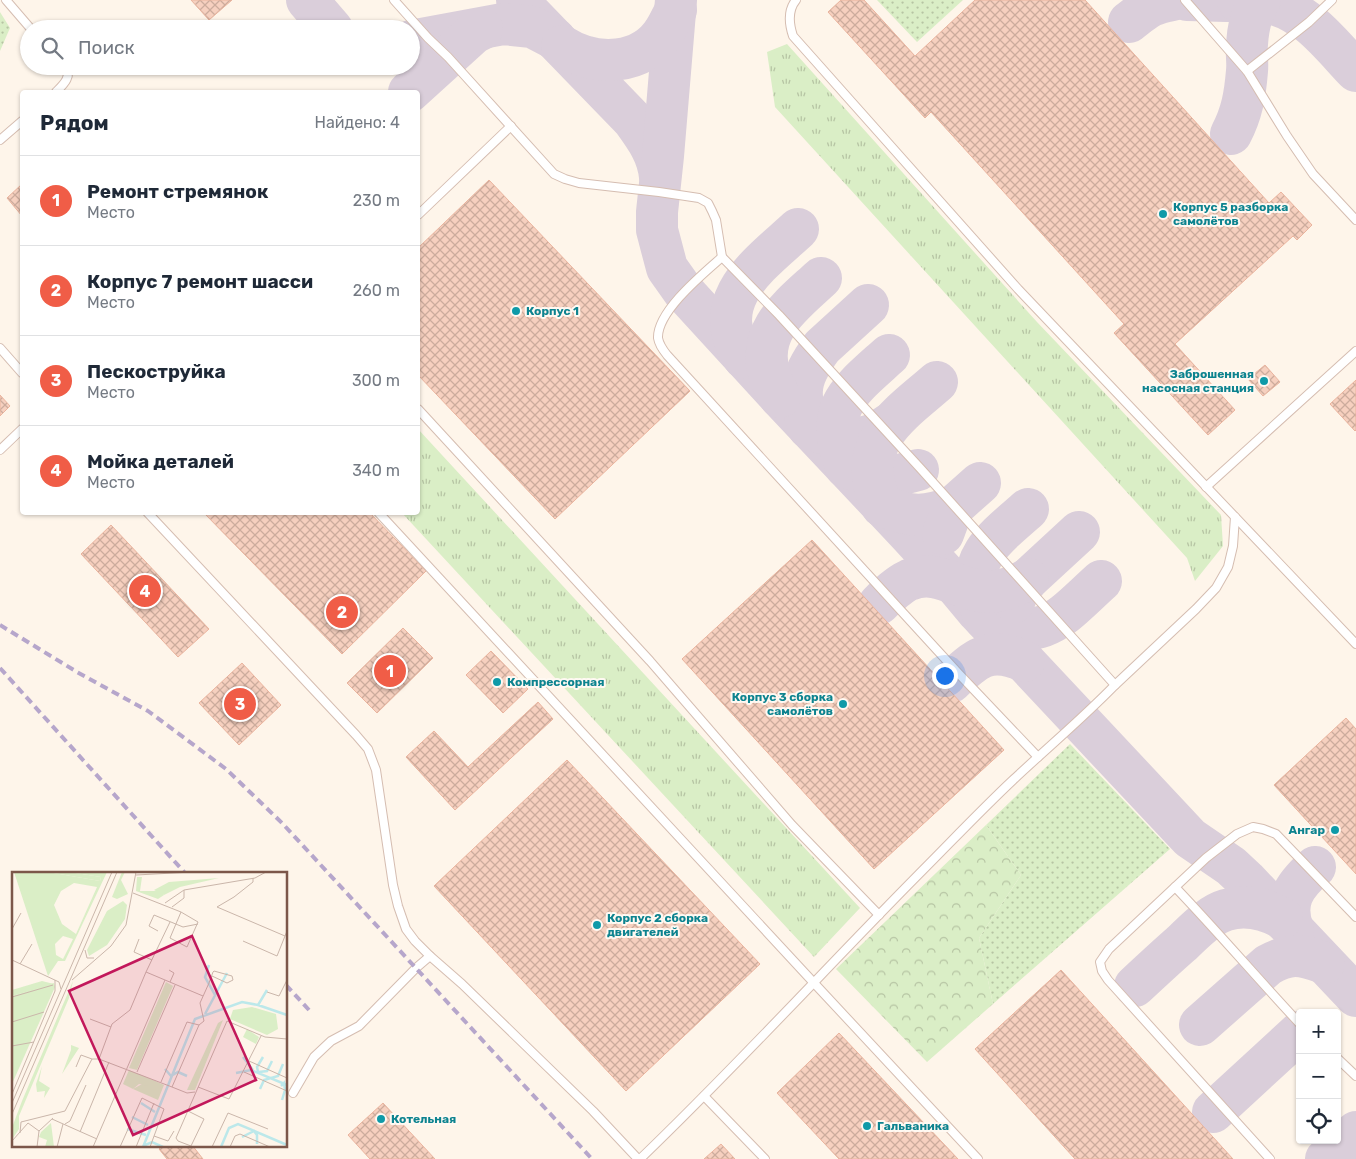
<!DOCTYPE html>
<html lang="ru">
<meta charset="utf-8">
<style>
:root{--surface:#fff;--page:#f6f6f7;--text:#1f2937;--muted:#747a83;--line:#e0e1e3;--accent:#f05d47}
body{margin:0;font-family:Rubik,sans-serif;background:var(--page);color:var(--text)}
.controls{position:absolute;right:15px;bottom:15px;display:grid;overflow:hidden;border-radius:5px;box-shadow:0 1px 4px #0004}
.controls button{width:45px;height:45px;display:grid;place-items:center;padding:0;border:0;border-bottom:1px solid var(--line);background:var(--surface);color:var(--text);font:25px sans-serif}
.you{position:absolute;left:944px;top:675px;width:18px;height:18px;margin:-12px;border:4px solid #fff;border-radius:50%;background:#1a73e8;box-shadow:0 0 0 8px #1a73e833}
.badge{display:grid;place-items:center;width:32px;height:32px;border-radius:50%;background:var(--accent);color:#fff;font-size:16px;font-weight:700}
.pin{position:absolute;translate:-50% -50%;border:2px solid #fff;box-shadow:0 1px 5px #0006}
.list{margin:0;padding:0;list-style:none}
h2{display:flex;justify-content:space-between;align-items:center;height:65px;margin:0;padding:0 20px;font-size:21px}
h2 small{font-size:16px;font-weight:400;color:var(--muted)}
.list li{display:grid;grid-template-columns:32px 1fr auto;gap:15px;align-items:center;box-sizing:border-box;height:90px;padding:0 20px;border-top:1px solid var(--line)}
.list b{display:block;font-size:19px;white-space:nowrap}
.list p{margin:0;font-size:16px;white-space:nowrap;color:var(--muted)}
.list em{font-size:16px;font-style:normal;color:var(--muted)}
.icon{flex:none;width:28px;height:28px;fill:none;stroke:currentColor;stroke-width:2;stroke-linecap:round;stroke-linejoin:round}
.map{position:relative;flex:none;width:1356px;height:1159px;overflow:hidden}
.search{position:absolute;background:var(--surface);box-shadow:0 1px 4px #0004;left:20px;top:20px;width:400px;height:55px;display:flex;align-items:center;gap:12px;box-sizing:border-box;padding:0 18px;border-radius:28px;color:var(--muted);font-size:19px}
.panel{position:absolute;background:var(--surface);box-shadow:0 1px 4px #0004;left:20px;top:90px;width:400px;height:425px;border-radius:5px}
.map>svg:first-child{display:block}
.grass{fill:url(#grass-dots)}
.forest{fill:url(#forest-crowns)}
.park{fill:url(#park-tufts)}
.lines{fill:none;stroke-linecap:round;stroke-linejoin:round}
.taxiway{stroke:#daceda;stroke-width:42}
.building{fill:url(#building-cross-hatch);stroke:#eab49e}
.lane-casing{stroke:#d5bdb1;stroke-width:10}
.lane{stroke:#fff;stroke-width:8}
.rail{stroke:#b6a6cb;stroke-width:4;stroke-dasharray:8 5;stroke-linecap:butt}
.culture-dot{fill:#0f9aa8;stroke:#fff9f2;stroke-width:2}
.labels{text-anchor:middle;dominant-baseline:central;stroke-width:4;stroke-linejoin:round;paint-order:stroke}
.culture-label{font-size:12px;font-weight:bold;fill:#0d838f;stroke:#fff9f2;text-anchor:start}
.inset-river{fill:none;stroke:#bce8ea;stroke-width:2.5}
.inset-road{fill:none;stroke:#cab6aa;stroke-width:1}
.view{fill:#c2185b;fill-opacity:0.15;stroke:#c2185b;stroke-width:2.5}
.inset-edge{fill:none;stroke:#7c574a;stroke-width:2.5}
</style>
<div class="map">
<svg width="1356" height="1159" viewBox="0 0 1356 1159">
<defs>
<pattern id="grass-dots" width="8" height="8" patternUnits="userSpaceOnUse" patternTransform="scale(1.25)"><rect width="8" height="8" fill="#daeec6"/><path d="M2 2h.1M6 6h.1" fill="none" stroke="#b6c4a3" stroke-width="1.8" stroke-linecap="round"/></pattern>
<pattern id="forest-crowns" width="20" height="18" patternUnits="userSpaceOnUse" patternTransform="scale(1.25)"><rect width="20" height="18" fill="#daeec6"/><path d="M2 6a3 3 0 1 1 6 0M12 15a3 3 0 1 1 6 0" fill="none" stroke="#b6c4a3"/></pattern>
<pattern id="park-tufts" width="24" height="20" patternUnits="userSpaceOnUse" patternTransform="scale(1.25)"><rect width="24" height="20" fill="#daeec6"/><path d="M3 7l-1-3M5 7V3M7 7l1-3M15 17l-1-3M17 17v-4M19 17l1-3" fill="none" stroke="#b6c4a3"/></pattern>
<pattern id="building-cross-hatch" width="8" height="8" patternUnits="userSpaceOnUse" patternTransform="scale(1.25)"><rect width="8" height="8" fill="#f6d0bf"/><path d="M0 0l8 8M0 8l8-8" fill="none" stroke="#ccac9d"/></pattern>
</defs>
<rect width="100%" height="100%" fill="#fef5ea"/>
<g class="grass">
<polygon points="877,0 963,0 917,42"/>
<polygon points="0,12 10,28 0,51"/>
<polygon points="1070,744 1170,849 993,1004 979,938 1021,875 986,825"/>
</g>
<polygon class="forest" points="986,825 1021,875 979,938 993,1004 927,1062 836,969"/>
<g class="park">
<polygon points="787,44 1037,322 1221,515 1223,546 1195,581 1187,558 775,107 767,52"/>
<polygon points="418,429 860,908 814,957 402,513 418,512"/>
</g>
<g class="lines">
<g class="taxiway">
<polyline points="307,0 332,29"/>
<path d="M 517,0 L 633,120 C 646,138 658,154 660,177"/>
<polyline points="676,0 663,156 657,212 657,230 667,268 684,292 781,398 909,534 953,582 978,612 1190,838 1231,866 1246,880 1356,996"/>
<polyline points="1187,0 1227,1 1241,0"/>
<path d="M 1238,1 C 1249,3 1261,1 1273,4 C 1308,13 1332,46 1356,71"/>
<path d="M 1129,22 C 1146,9 1150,4 1172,0"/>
<polyline points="411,41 503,24 532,27 555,39"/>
<path d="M 562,46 C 595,67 643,66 665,30 C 669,24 672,16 676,10"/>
<polyline points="409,92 474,33 482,29"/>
<path d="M 1231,134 C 1242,113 1245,95 1247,71 C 1248,62 1246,53 1247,44 C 1248,29 1251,12 1260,0"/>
<path d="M 868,305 L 822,347 C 799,378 797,392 809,428 C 828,436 850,443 871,435 C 878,433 884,427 891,423"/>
<path d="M 889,355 C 848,392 823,408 846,467 L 873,477 L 899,475 L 918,470"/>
<path d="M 744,358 C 706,300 760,264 798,229"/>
<path d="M 937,382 C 904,411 862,437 875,488 C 877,494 880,500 882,506 C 912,517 923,518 953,507"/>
<path d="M 780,397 C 777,390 772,383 770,376 C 755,331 792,305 821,278"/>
<path d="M 1028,509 C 1000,534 966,556 978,600 C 980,606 983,613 985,619 C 1044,644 1059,619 1101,581"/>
<polyline points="943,534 953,507 980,483"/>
<polyline points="1014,602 1018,591 1028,579 1079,532"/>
<path d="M 879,604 C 888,595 898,585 909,580 C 938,568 960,591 988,592 C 1002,592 1016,586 1028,579"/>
<path d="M 951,682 C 976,658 989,646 1024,661"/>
<path d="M 1293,930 C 1283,901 1294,886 1315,867"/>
<path d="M 1135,986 C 1150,972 1165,958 1181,944 C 1194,932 1209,915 1226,910 C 1246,904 1265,909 1282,918"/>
<path d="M 1200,1025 L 1268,965 C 1292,952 1300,955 1324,963"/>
<polyline points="1213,1112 1300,1032"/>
<polyline points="1326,1159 1356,1132"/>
</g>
</g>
<g class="building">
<polygon points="191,0 232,0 209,20"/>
<polygon points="841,0 864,0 915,56 975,0 1085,0 1269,203 1281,192 1312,225 1297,240 1293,236 1175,344 1235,410 1208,435 1114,333 1124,324 931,112 925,118 828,12"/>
<polygon points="489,180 690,391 555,519 418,375 418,248"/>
<polygon points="22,184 22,216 7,198"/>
<polygon points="1265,365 1280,382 1263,396 1248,379"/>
<polygon points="1356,380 1356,430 1355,431 1330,404"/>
<polygon points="0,395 10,406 0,416"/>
<polygon points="203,512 369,512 426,571 342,654"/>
<polygon points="111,525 209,629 178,657 81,554"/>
<polygon points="812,540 1004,750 874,869 682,659"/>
<polygon points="403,628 433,658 377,713 347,683"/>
<polygon points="491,651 528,689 503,713 466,675"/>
<polygon points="242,663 281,705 239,745 199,703"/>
<polygon points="538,702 553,719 455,810 406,757 434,731 468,767"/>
<polygon points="1346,718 1356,729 1356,874 1274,785"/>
<polygon points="567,760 760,964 626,1091 434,886"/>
<polygon points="1061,970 1233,1159 1075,1159 975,1049"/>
<polygon points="839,1033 958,1159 839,1159 777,1093"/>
<polygon points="383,1103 435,1159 370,1159 348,1135"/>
<polygon points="721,1144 735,1159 704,1159"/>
<polygon points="163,1145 192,1145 203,1159 167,1159 159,1149"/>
</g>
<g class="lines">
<g class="lane-casing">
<g id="lane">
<polyline points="6,0 31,29"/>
<path d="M 394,0 L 428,38 L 448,57 L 554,174 L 565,179 L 579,183 L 659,192 L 699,198 L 708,203 L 712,211 L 716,220 L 722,257 L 779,315 L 920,468 L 1115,685 C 1083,718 1047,748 1013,780 C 980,811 949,844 917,876 C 824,970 735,1068 640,1159"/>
<path d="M 796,0 C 787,11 789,24 793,36 L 1018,289 L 1356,644"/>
<polyline points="1185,0 1247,71 1287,136 1313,174 1356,220"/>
<polyline points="1247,71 1309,22 1332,0"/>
<path d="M 56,92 C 63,85 73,76 65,66"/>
<polyline points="0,140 22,121"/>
<polyline points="418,215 511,126"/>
<path d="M 722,257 C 704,273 657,311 658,338 C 659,344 663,350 667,355 L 959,674 L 1038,757"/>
<polyline points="0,348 22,373"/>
<polyline points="418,409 650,661 792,825 879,915"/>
<polyline points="0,450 22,429"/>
<polyline points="1206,487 1356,351"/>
<polyline points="147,512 356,735 368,749 376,770 393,885 398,906 406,929 415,941 430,956 462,984 593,1111 638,1159"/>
<polyline points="378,512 814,983 978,1159"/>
<polyline points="1115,685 1196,609 1216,588 1228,567 1233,546 1235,517"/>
<path d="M 1175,887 C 1218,932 1258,979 1300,1024"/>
<polyline points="1337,1058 1356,1076"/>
<polyline points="293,1093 314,1057 331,1041 359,1026 416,968 430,956"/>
<polyline points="704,1096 765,1159"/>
<polyline points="1270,1159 1108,980 1102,971 1100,962 1109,949 1206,858 1237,834 1253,827 1263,829 1276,834 1356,917"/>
</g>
</g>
<use href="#lane" class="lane"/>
<g class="rail">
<polyline points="0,625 77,672 148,711 226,769 282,823 592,1159"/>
<polyline points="0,668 185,873"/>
<polyline points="286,985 309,1010"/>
</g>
</g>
<g class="culture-dot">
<circle cx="1163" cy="214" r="5"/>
<circle cx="516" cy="311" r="5"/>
<circle cx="1264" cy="381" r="5"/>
<circle cx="497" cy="682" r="5"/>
<circle cx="843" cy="704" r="5"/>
<circle cx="1335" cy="830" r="5"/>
<circle cx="597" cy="925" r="5"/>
<circle cx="381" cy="1119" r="5"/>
<circle cx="867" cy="1126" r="5"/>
</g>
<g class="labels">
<g class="culture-label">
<text x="1173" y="207">Корпус 5 разборка<tspan x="1173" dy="14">самолётов</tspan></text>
<text x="526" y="311">Корпус 1</text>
<text x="1254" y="374" text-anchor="end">Заброшенная<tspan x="1254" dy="14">насосная станция</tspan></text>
<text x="507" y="682">Компрессорная</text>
<text x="833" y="697" text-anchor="end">Корпус 3 сборка<tspan x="833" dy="14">самолётов</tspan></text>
<text x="1325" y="830" text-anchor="end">Ангар</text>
<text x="607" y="918">Корпус 2 сборка<tspan x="607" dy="14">двигателей</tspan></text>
<text x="391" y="1119">Котельная</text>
<text x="877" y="1126">Гальваника</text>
</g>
</g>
<g transform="translate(12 872)">
<rect width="275" height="275" fill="#fef5ea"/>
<path d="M 36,0 L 57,0 L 89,5 L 88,9 ZM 125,5 L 130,5 L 128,19 L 148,19 L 152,23 L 146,27 L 124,19 ZM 61,109 L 57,126 L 7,244 L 7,257 L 1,266 L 1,253 L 10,229 ZM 240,135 L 264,142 L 266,157 L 255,163 L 218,147 L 221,138 ZM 235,157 L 247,165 L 244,172 L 231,165 ZM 139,207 L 152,213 L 146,228 L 121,217 Z" fill="#daeec6"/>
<path d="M 2,0 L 36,0 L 88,9 L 89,5 L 57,0 L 95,0 L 53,89 L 46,89 L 36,104 ZM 62,11 L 85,15 L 64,62 L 50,52 L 42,33 L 49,19 ZM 51,64 L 61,67 L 51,87 L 44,83 L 43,72 ZM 110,0 L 113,0 L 109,8 L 116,22 L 105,27 L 100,25 ZM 207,6 L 168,15 L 152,23 L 142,18 L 157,10 ZM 111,29 L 115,33 L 113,47 L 95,73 L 77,84 L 75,78 L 95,39 ZM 30,109 L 42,112 L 0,124 L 0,118 ZM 59,173 L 67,176 L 50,202 L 59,178 ZM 30,194 L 27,209 L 38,216 L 32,226 L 33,219 L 25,220 L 24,212 ZM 117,198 L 139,207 L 136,214 L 127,212 L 121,217 L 111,212 ZM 39,251 L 42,275 L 33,275 L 35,268 L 27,265 L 29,260 Z" fill="#daeec6" fill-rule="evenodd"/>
<path d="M 154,110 L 161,114 L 125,198 L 117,196 ZM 211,148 L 183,218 L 175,218 L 206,151 Z" fill="#daeec6"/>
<path d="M 42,111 L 43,115 L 0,212 L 0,124 Z" fill="#daeec6"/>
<path class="inset-river" d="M 197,93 L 193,105 L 203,123M 255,118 L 246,133 L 275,143M 193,142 L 215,101M 231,185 L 241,198M 153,197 L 159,204 L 166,200 L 175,204M 246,200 L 245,195 L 251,185M 247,200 L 255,199 L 260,189M 224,201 L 239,198 L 275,213M 269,214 L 272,211 L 273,218 L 270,228M 248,217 L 252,208 L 266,204 L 271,192M 129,231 L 143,240M 120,245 L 136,253M 115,257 L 134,263M 230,265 L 242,259 L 245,263 L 245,272M 131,274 L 140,270 L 151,275M 131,275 L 183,147 L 230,130 L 246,133M 209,275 L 217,256 L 226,252 L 275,273"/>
<path class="inset-road" d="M 124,3 L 180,0M 241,6 L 241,10 L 222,25 L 205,35 L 273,64M 121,21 L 169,40 L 158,66 L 175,75 L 186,50 L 169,40M 153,31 L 172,18 L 243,6 L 254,0M 160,35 L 172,26 L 172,18M 0,57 L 9,41M 146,59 L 137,54 L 142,43 L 171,55 L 186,52M 127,67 L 122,80 L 140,88M 231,69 L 265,84 L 275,59M 73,78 L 75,86 L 82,86M 0,88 L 47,110 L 49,117M 8,92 L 20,72M 157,98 L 162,101 L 158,110M 134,100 L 158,50M 60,108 L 99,74 L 114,53 L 124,0M 255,120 L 267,124 L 275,108M 0,125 L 41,113M 78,147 L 99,155M 0,150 L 32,140M 0,174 L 22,170M 87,187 L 100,152 L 118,138 L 134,100 L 191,124M 237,189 L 275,206M 64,195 L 69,183 L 80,187M 125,200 L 163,113M 232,200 L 275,219M 149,210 L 175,150 L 187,153M 160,215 L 175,221 L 183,220M 186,215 L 217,227 L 249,164M 0,222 L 43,119 L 43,108M 0,231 L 100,0M 176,239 L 192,247 L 179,274 L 166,269 L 164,266 L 215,149 L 253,165 L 275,167M 0,242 L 105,0M 40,247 L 85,267M 53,252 L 58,249 L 74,213M 68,260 L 97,190M 8,261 L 9,250 L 53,239 L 80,187 L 87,187 L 160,215 L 187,153 L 192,149 L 188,131 L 197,111 L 201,100 L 202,99 L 220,104 L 221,108 L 215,111 L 200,104M 142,264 L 156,269 L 162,259M 0,269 L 16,251 L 27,259M 25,275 L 27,259 L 41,246M 45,275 L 51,252M 81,275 L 153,108M 108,275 L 130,226 L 152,237 L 138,275M 124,275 L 142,231M 200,275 L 216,241 L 256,257M 218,275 L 223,264 L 228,262 L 258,275"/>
<path class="view" d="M 180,64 L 244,208 L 121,263 L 57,119 Z"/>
<rect width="275" height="275" class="inset-edge"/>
</g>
</svg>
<div class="controls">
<button>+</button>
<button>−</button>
<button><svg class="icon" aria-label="locate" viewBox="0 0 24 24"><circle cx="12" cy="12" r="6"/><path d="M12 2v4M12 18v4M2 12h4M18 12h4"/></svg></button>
</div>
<div class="you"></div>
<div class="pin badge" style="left:390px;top:671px">1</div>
<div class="pin badge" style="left:342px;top:612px">2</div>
<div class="pin badge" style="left:240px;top:704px">3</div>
<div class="pin badge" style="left:145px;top:591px">4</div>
<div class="search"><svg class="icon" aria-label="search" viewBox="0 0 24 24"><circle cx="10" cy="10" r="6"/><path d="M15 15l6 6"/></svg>Поиск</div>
<section class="panel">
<h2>Рядом<small>Найдено: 4</small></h2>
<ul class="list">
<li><span class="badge">1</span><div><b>Ремонт стремянок</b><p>Место</p></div><em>230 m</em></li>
<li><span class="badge">2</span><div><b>Корпус 7 ремонт шасси</b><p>Место</p></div><em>260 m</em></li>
<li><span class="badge">3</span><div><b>Пескоструйка</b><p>Место</p></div><em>300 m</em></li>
<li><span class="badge">4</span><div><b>Мойка деталей</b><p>Место</p></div><em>340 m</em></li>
</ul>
</section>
</div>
